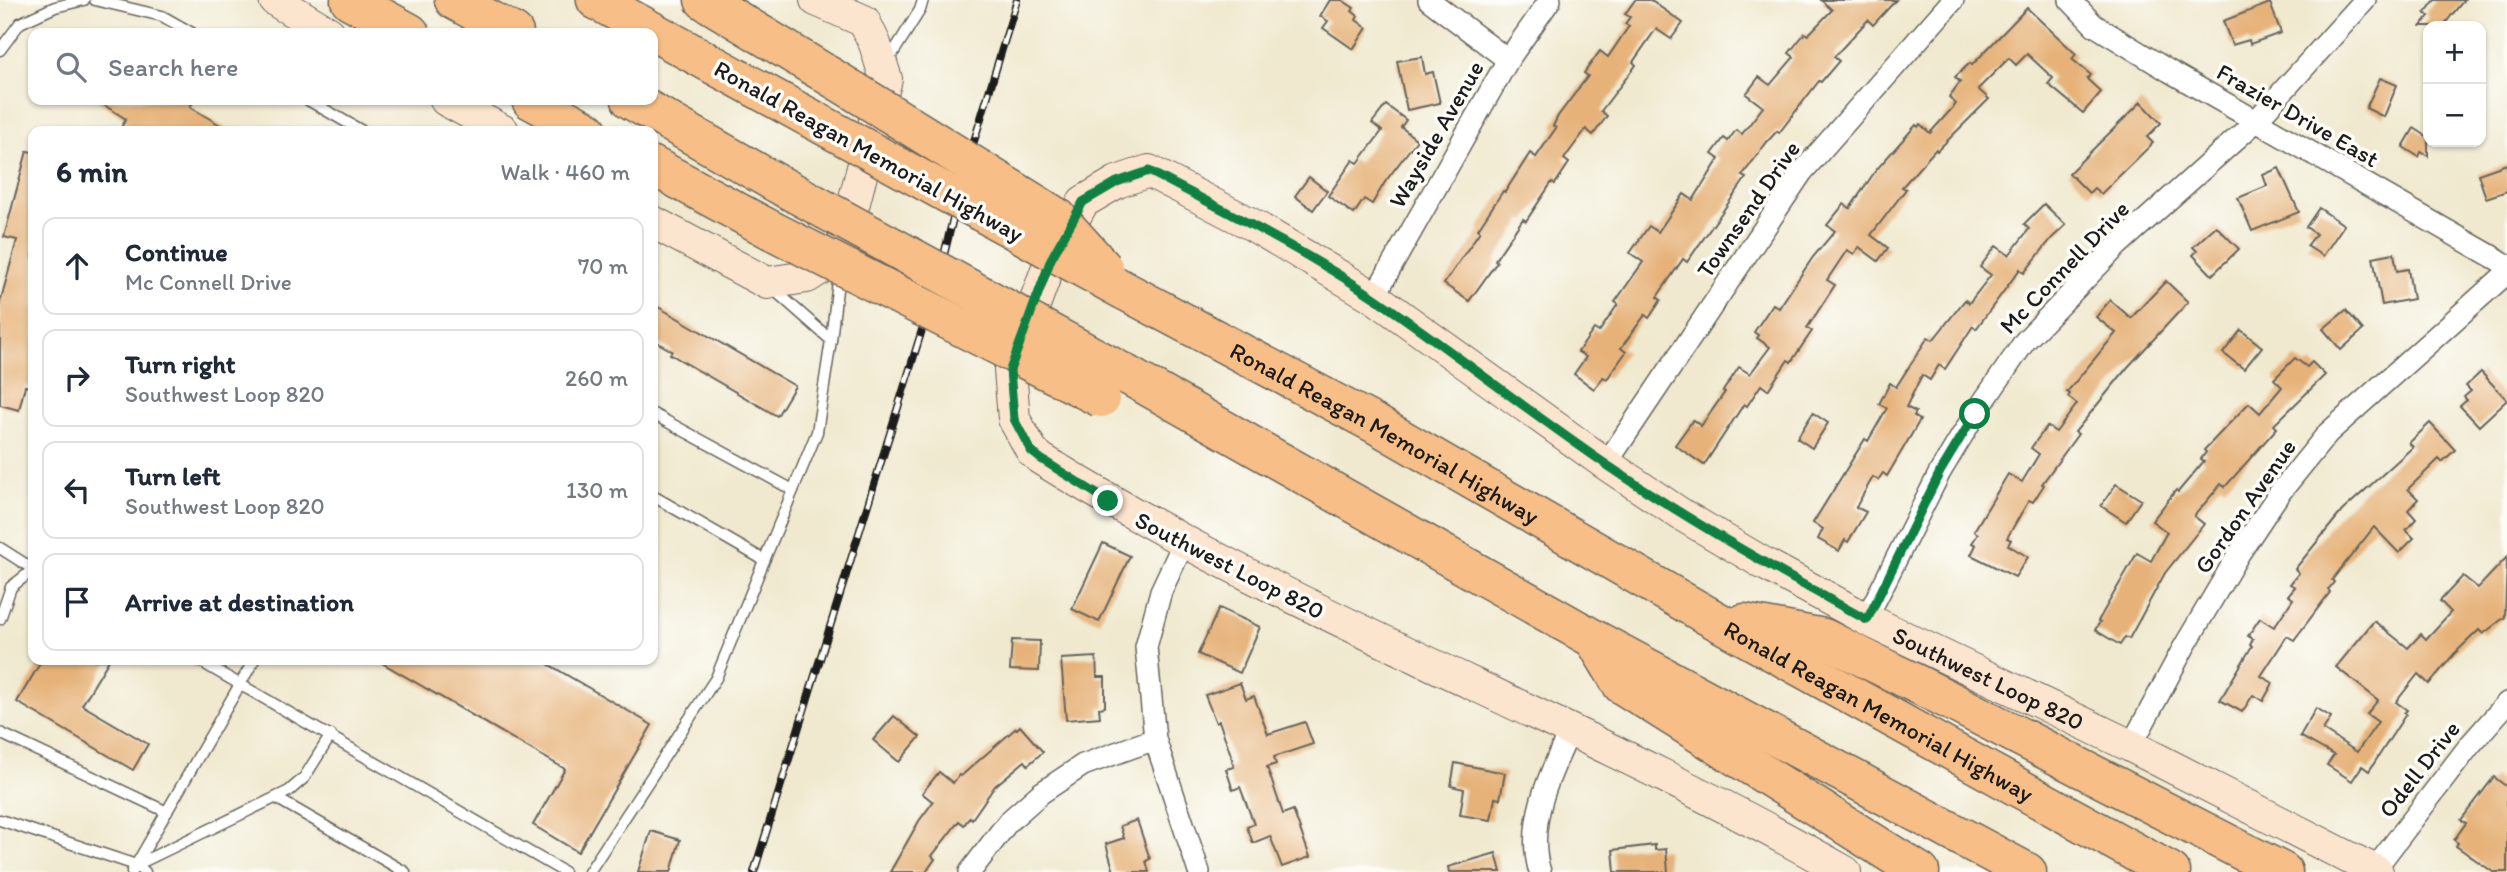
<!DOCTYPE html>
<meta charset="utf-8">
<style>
:root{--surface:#fff;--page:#f2f2f3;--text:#1f2937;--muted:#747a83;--line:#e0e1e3}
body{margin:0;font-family:Itim,sans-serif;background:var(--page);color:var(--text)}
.controls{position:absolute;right:21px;top:21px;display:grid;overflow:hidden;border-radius:14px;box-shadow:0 2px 5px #0004}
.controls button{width:63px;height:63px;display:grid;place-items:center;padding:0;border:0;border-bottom:2px solid var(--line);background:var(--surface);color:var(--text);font:35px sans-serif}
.stop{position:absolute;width:21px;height:21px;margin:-16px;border:5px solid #0b8043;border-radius:50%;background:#fff}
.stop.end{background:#0b8043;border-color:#fff;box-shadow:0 2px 7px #0008}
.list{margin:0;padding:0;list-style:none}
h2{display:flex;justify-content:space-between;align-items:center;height:91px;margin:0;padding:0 28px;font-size:30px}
h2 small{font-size:23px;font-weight:400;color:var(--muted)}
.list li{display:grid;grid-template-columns:46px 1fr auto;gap:21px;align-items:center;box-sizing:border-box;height:98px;margin:0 14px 14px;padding:0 14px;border:2px solid var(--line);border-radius:14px}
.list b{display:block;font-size:26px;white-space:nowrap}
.list p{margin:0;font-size:23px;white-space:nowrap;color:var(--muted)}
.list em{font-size:23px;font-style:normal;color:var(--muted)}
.icon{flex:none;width:38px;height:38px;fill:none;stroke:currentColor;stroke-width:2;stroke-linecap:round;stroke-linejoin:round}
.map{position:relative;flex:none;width:2507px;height:872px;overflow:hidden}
.search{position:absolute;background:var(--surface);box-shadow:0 2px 5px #0004;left:28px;top:28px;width:630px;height:77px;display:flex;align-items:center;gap:18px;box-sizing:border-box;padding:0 24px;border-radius:14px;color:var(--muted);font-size:26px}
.panel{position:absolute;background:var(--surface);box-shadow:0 2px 5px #0004;left:28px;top:126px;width:630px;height:539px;border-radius:14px}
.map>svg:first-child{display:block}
.building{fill:#e6b279}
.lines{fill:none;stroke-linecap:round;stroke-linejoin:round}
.lane-casing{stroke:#66645b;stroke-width:13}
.street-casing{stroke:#66645b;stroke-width:24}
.secondary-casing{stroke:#66645b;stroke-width:34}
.highway-casing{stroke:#66645b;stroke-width:41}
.lane{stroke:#fff;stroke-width:10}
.street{stroke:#fff;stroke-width:21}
.secondary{stroke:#fce5cf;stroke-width:32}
.highway{stroke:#f7be87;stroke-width:38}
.rail-casing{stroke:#1c1c1c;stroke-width:8}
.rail{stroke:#fdfcf7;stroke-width:5;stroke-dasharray:16;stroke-linecap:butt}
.highway-bridge-casing{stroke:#66645b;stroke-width:41;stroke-linecap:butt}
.highway-bridge{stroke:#f7be87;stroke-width:38}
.route{stroke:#0b8043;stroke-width:9}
.labels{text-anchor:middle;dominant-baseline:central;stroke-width:7;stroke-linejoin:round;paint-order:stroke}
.street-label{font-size:24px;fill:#1c1c1c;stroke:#fdfcf7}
</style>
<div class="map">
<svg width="2507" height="872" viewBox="0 0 2507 872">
<rect width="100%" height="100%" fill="#fdfcf7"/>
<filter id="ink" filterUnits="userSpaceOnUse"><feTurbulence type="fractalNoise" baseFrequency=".0143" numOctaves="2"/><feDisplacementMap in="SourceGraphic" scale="14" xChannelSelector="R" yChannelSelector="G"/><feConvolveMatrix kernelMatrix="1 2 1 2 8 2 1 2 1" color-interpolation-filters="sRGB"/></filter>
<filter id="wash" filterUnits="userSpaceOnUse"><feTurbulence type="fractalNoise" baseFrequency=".00686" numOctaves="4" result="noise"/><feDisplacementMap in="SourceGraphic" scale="28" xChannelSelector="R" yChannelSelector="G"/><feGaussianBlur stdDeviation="1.57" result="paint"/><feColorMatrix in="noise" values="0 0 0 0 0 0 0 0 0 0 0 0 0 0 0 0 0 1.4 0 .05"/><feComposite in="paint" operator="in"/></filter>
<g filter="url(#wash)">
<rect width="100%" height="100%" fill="#f0e9cf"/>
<g id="blocks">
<g class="building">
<polygon points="1330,0 1342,0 1354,8 1352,11 1358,16 1356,20 1367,28 1353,49 1323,28 1328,21 1320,16"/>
<polygon points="1635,0 1650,0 1683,23 1671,39 1656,29 1633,62 1636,65 1601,111 1607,116 1593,135 1586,129 1564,159 1569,163 1555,184 1552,182 1526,221 1523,219 1495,260 1497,262 1469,301 1444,284 1480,231 1478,229 1503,191 1505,192 1530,153 1536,157 1556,128 1553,126 1558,116 1588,76 1584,73 1600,51 1608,57 1629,26 1625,24 1630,17 1625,14"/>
<polygon points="1821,0 1896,0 1873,25 1868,20 1834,57 1839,61 1821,82 1819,81 1779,133 1777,131 1767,142 1742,176 1746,178 1687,262 1683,259 1657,297 1661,300 1649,318 1645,315 1621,348 1626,352 1607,379 1603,377 1594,389 1574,374 1586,357 1578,352 1594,329 1599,332 1618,304 1615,302 1643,262 1630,253 1649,226 1658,232 1684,194 1693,200 1719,159 1712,154 1724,138 1728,141 1736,130 1742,134 1763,107 1746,94 1759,77 1770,85 1794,57 1789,53 1805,33 1808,35 1832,10"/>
<polygon points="2435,0 2464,0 2443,26 2421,26 2429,16 2425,13"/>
<polygon points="2270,3 2281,33 2250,44 2249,40 2232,45 2223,21"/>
<polygon points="2027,8 2076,54 2072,59 2091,75 2087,79 2101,92 2083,113 2048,84 2053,78 2027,54 2016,65 2009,58 1978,89 1989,99 1937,151 1936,149 1902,187 1906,189 1871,235 1888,248 1878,261 1859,247 1854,254 1847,250 1827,280 1835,285 1807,328 1812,331 1791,362 1788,360 1768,390 1761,385 1747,406 1744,404 1704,465 1675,445 1693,420 1701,426 1725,392 1723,391 1739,367 1750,374 1770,347 1757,338 1758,335 1754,332 1773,304 1779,308 1813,257 1835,231 1827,225 1844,204 1850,208 1876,170 1916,125 1918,127 1920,124 1930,133 1956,104 1949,97 1960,82 1955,77 1970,63 1972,65"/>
<polygon points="1422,57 1425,74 1433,72 1440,103 1407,110 1397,61"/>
<polygon points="2380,78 2397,85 2384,117 2366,108"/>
<polygon points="96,100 194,100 190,107 230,131 119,131 126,119"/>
<polygon points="2141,102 2161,123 2147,137 2153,143 2101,194 2094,188 2089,193 2069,173"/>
<polygon points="1386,105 1406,120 1401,127 1417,140 1385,182 1372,204 1364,199 1354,214 1328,196 1353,160 1358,163 1382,131 1372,123"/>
<polygon points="2414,128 2428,137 2428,156 2421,152 2419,157 2403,147"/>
<polygon points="27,151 33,152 33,375 30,387 25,386 19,410 0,405 0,303 17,240 4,237"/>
<polygon points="2507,164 2507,191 2486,198 2478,174"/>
<polygon points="2279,168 2299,212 2252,231 2238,198 2267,186 2263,175"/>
<polygon points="1309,177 1327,191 1313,210 1295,196"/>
<polygon points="2044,204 2066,225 2052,238 2024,273 2020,269 1976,329 1973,326 1945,369 1939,365 1930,380 1922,375 1906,407 1916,412 1914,416 1920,420 1887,476 1883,473 1878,480 1873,477 1856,507 1866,512 1848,542 1845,540 1839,551 1818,539 1823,529 1813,523 1865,439 1868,441 1887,408 1879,404 1890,383 1896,387 1928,337 1933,340 1965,300 1969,303 1991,275 1980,267 1996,246 2009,255 2029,229 2024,224"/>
<polygon points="2319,208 2344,225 2323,256 2307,246 2316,234 2306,227"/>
<polygon points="2216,226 2239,249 2212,275 2193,255 2197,251 2193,247"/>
<polygon points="2394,253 2397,271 2408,269 2413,299 2382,305 2373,257"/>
<polygon points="2166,281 2188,302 2127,368 2075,432 2078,434 2042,484 2044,485 2033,502 2029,500 2007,538 2011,540 2008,545 2028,557 2015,577 1971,555 1976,545 1972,543 1978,534 1974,531 2008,474 2022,482 2039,454 2031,448 2047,426 2056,432 2077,404 2068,397 2070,394 2067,392 2116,333 2096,317 2110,300 2131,318"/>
<polygon points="653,304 795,386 777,416 670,354 672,351 653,340"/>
<polygon points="2346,310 2363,330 2341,350 2323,329"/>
<polygon points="2241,330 2262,347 2244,369 2223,353"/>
<polygon points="2295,358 2307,367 2312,362 2325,375 2274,425 2277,428 2225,487 2221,484 2194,516 2204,524 2165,573 2129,639 2125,637 2120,645 2095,630 2100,622 2098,621 2137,553 2151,561 2167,532 2152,521 2176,490 2178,492 2204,461 2201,459 2206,452 2204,450 2249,403 2260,413 2282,387 2274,379"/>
<polygon points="2481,372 2507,400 2479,426 2460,406 2467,400 2464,397 2471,391 2466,386"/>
<polygon points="1813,413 1828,423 1812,448 1797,438"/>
<polygon points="2430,423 2455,450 2442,462 2439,459 2408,489 2418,499 2408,510 2416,519 2406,530 2414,538 2399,553 2374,527 2332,580 2334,582 2328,590 2330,592 2294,640 2287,636 2261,676 2273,683 2263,701 2253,695 2242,712 2220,700 2252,646 2250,645 2253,639 2248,636 2260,618 2274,627 2293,599 2288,595 2295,587 2290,584 2299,573 2295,569 2342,511 2413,447 2409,443"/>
<polygon points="2116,484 2141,500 2126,522 2101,506"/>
<polygon points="1103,543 1130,556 1099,622 1072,609"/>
<polygon points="2507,557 2505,617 2483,634 2479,630 2454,654 2429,684 2418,674 2396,702 2407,710 2404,713 2406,714 2369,771 2362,766 2352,781 2327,765 2334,755 2300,736 2316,708 2331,717 2323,730 2357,752 2378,722 2367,714 2378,700 2336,667 2374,621 2408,648 2421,634 2426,639 2451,612 2440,601 2463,576 2478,588"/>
<polygon points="1219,608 1260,627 1240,673 1198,654"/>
<polygon points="1012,640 1040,641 1039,671 1010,670"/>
<polygon points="1096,657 1097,677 1105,677 1105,707 1099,708 1100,717 1066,720 1061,659"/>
<polygon points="42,660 109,660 82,705 148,744 133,770 17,702"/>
<polygon points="377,660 541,660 652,725 578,852 533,825 565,769"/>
<polygon points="1240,683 1246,699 1254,696 1268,734 1305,722 1313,744 1274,757 1276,764 1267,767 1283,814 1293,810 1310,857 1282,867 1270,836 1253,843 1247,827 1254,824 1240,787 1233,790 1226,769 1234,767 1231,755 1219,721 1216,723 1205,695"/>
<polygon points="894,716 920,737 899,762 873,740"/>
<polygon points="1020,726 1043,752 1028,765 1025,761 995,786 972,819 970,817 964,825 959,821 932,856 935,859 926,872 890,872 919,821 933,802 922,793 939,772 953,783 959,775 961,776 1016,728 1017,729"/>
<polygon points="1455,763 1505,773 1500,799 1495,798 1491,820 1460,815 1464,789 1451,786"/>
<polygon points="2494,777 2507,787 2507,872 2493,872 2456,846 2458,843 2454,840 2466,823 2461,820"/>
<polygon points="1137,820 1150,859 1146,861 1149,872 1114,872 1106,844 1124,838 1120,826"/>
<polygon points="651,831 680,840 671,872 638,872"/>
<polygon points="1655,845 1655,850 1666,849 1668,872 1615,872 1613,850"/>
<polygon points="1496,853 1501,872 1449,872 1448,867"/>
</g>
</g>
</g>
<g filter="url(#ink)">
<use href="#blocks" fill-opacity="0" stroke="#66645b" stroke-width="2"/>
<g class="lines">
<g class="lane-casing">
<g id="lane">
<polyline points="95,0 162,16 192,33"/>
<polyline points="0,50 20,23 55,7 84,0"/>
<polyline points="888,61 920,10 923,0"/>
<polyline points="308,100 362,131"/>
<polyline points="772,288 831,340"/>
<polyline points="653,414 793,490"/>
<polyline points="653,496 764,560"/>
<polyline points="0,548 33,569"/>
<polyline points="0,619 11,587 33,570"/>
<polyline points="198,660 564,872"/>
<polyline points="0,733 167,812"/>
<polyline points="276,798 405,872"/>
<polyline points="0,820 136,865 145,872"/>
<polyline points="136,865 289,791 304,778 331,735"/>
<polyline points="132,872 254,660"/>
<polyline points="589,872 716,678 736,629 817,432 831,340 839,273"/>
</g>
</g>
<g class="street-casing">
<g id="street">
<polyline points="1429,0 1508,60"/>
<polyline points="2070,0 2094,25 2169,71 2507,265"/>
<polyline points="1374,297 1508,60 1550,0"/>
<polyline points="1606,464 1802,172 1953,0"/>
<polyline points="1184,542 1161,591 1146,647 1155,739 1199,872"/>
<polyline points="1866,619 1940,472 1975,414 2025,341 2118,245 2255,122 2365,0"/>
<polyline points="2131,746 2184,647 2240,552 2278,495 2328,433 2507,273"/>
<polyline points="2374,870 2470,745 2507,703"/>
<polyline points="970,872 1008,822 1041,793 1083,765 1155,739"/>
<path d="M 1540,872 C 1525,825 1550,773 1570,731"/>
</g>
</g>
<g class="secondary-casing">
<g id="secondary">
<polyline points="275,0 329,33"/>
<polyline points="446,100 503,131"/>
<polyline points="653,222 767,283 807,277 840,256 886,79 875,44 864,21 816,0"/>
<path id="s1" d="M 1845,872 C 1583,722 1298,618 1041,459 L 1032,451 L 1014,419 L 1010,370 L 1051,259 L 1083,202 L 1117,182 L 1149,171 L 1251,224 L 1374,297 L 1606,464 L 1682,515 L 1763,563 L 1866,619 L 2131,746 L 2377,872"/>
</g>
</g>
<g class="highway-casing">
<g id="highway">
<polyline points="350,0 410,33"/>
<polyline points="454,0 514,33"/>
<polyline points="596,0 810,118"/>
<polyline points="704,0 854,91"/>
<polyline points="531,100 588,131"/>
<polyline points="631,100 778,184"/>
<polyline points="653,166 771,230"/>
<path id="s2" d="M 1125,291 L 1377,425 L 1708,616 L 2171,872"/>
<polyline points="1129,376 1594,639 2027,872"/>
<polyline points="1744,623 1824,638 1945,698 2283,872"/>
<polyline points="1594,639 1622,685 1920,872"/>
</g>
</g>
<use href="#lane" class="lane"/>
<use href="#street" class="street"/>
<use href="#secondary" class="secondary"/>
<use href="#highway" class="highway"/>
<g class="rail-casing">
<polyline id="rail" points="754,872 939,275 964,174 1017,0"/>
</g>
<use href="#rail" class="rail"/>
<g class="highway-bridge-casing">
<g id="highway-bridge">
<polyline points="854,91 1058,218 1104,269"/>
<polyline points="810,118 1125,291"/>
<polyline points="778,184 1129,376"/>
<polyline points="771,230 1101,398"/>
</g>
</g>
<use href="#highway-bridge" class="highway-bridge"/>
</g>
</g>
<g class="lines" filter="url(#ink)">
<path class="route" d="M 1108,501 L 1041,459 L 1031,451 L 1014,419 L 1010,370 L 1051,259 L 1083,202 L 1117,182 L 1149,171 C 1225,211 1304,250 1375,298 C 1454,352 1529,412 1607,465 C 1691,522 1778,571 1867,620 L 1940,472 L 1975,414"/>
</g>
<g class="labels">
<g class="street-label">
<text transform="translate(2298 115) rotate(30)">Frazier Drive East</text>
<text transform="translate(1436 134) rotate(-60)">Wayside Avenue</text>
<text transform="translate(869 151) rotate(29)">Ronald Reagan Memorial Highway</text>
<text transform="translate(1748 209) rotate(-55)">Townsend Drive</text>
<text transform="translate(2064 267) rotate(-46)">Mc Connell Drive</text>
<text stroke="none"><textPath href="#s2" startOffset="296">Ronald Reagan Memorial Highway</textPath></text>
<text transform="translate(2245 506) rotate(-55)">Gordon Avenue</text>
<text transform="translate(1230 565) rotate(27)">Southwest Loop 820</text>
<text stroke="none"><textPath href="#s1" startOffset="2242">Southwest Loop 820</textPath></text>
<text stroke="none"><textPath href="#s2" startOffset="863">Ronald Reagan Memorial Highway</textPath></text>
<text transform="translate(2419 769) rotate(-52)">Odell Drive</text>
</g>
</g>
</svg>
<div class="controls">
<button>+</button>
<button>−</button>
</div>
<div class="stop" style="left:1975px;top:414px"></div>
<div class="stop end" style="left:1108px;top:501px"></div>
<div class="search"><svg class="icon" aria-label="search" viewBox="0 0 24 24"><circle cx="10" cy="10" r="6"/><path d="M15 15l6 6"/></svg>Search here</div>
<section class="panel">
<h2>6 min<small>Walk · 460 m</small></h2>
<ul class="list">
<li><svg class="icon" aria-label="ahead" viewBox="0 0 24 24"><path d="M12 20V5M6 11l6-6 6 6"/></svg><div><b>Continue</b><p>Mc Connell Drive</p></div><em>70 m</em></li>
<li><svg class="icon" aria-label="right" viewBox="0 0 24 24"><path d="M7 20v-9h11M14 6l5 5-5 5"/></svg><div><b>Turn right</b><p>Southwest Loop 820</p></div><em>260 m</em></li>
<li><svg class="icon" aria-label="left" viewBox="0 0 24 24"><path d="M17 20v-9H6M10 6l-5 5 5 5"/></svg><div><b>Turn left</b><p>Southwest Loop 820</p></div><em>130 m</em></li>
<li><svg class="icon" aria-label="arrive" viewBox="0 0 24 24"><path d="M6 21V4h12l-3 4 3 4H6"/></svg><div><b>Arrive at destination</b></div></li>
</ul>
</section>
</div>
